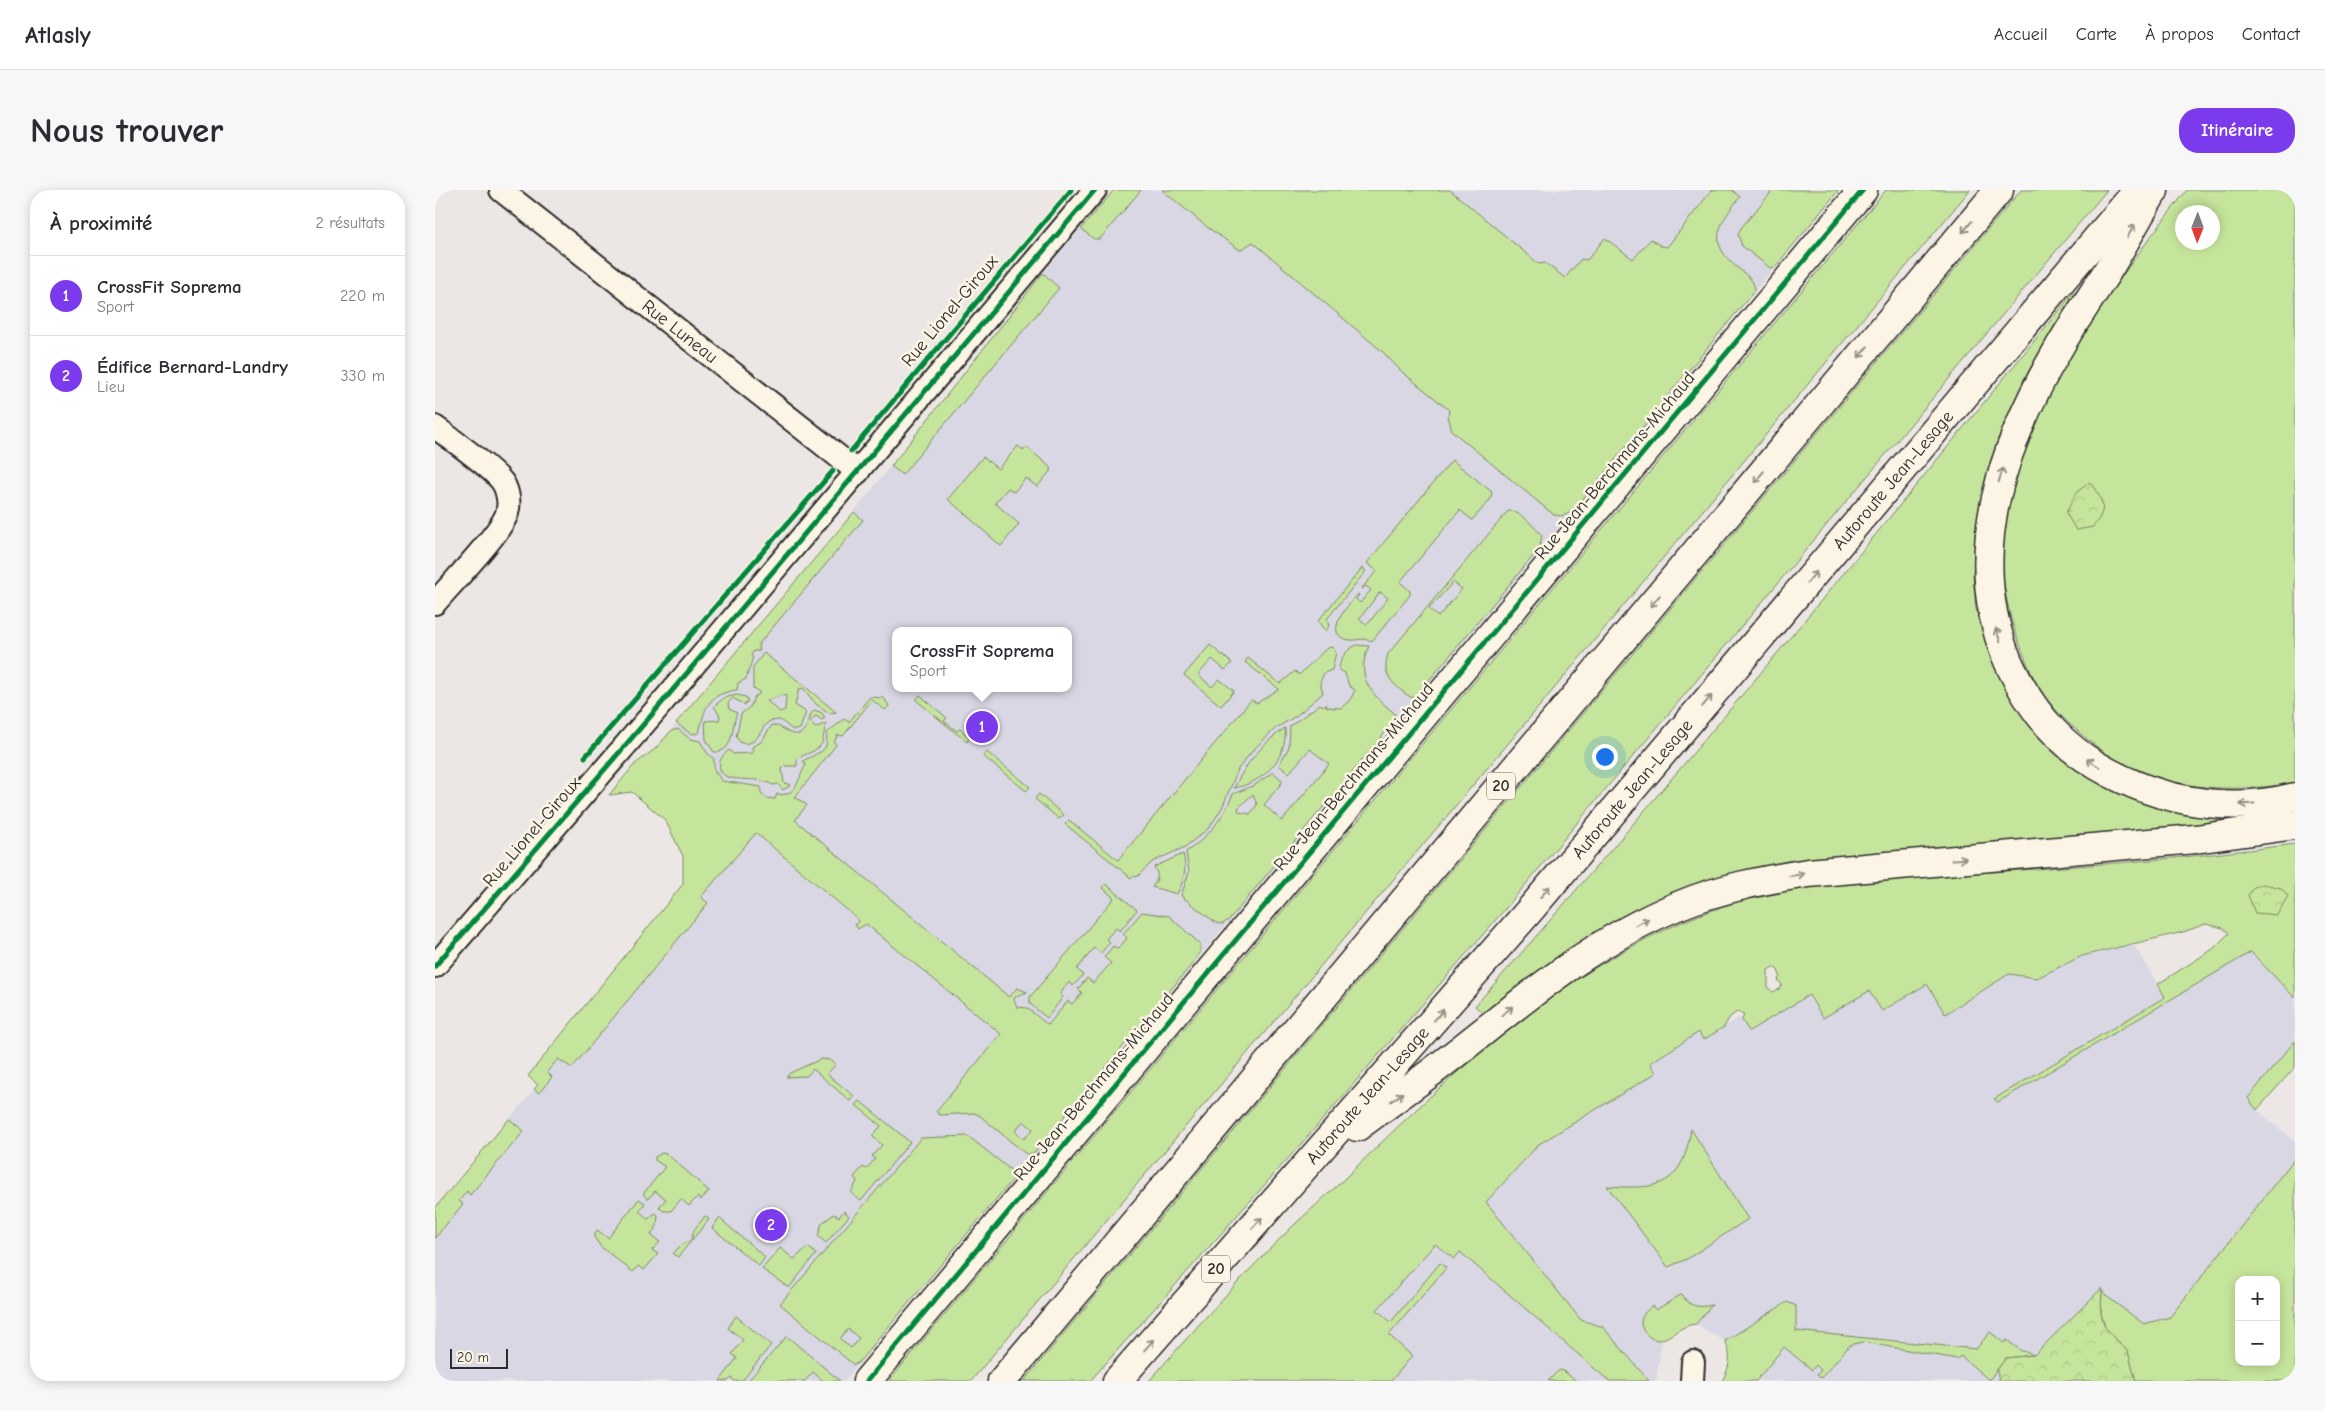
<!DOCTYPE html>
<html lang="fr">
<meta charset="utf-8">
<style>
:root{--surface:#fff;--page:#f7f7f7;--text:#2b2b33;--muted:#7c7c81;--line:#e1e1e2;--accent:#7c3aed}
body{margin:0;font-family:"Comic Neue",sans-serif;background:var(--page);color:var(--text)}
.controls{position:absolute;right:15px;bottom:15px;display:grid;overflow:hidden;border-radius:10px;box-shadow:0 2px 12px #0003}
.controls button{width:45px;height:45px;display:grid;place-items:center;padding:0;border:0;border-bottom:1px solid var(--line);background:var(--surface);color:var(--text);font:25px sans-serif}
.compass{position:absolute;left:1740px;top:15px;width:45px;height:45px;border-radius:50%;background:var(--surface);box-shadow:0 2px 12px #0003;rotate:181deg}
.scale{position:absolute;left:15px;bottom:12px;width:58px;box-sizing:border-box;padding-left:5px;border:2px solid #2b2b2b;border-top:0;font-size:14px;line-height:18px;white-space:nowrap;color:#2b2b2b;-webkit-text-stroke:4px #fcf5e5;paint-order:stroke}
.you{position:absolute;left:1169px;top:566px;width:18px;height:18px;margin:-12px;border:4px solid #fff;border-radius:50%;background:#1a73e8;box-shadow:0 0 0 8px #1a73e833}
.badge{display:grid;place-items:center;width:32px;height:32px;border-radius:50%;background:var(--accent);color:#fff;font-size:16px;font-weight:700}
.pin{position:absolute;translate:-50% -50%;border:2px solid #fff;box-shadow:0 1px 5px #0006}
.popup{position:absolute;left:457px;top:437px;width:180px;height:65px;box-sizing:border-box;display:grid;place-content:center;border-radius:10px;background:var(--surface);filter:drop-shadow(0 1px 4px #0005);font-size:16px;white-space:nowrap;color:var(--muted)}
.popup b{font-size:19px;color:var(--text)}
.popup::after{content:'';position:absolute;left:50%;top:100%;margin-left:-10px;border:10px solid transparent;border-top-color:var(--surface)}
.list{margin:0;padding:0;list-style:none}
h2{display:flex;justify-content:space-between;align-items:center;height:65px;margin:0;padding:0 20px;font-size:21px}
h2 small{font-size:16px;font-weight:400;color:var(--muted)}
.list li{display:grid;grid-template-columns:32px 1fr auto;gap:15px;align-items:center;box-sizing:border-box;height:80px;padding:0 20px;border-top:1px solid var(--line)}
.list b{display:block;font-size:19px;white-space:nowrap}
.list p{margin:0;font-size:16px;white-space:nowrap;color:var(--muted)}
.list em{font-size:16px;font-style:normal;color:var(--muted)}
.map{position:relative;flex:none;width:1860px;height:1191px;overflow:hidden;border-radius:20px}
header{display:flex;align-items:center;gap:30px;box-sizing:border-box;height:70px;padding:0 25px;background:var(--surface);border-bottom:1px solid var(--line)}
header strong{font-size:24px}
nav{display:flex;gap:28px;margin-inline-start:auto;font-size:18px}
.intro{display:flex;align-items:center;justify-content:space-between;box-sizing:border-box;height:120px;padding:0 30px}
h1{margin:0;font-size:35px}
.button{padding:12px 22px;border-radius:20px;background:var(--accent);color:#fff;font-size:18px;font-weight:700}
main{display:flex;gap:30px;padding:0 30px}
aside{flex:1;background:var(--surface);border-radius:20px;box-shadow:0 2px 12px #0003}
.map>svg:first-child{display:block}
.built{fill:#d9d7e3;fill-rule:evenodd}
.green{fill:#c6e59c;stroke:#788864;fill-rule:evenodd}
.forest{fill:url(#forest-crowns);stroke:#788864}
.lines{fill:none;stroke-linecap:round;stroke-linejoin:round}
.minor-casing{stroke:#2b2b2b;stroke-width:26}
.tertiary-casing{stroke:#2b2b2b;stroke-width:31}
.motorway-casing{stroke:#2b2b2b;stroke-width:31}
.minor{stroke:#fcf5e5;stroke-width:22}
.tertiary{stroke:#fcf5e5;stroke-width:28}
.motorway{stroke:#fcf5e5;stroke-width:28}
.cycleway-casing{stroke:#fcf5e5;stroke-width:8}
.cycleway{stroke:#00873e;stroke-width:5}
.oneway{stroke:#949088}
.labels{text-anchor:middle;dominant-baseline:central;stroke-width:5;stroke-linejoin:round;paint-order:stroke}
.shield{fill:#fcf5e5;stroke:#6a6863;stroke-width:1}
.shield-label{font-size:16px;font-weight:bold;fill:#2b2b2b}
.street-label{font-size:18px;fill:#2b2b2b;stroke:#fcf5e5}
</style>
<header>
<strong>Atlasly</strong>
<nav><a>Accueil</a><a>Carte</a><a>À propos</a><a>Contact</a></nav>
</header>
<div class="intro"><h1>Nous trouver</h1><a class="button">Itinéraire</a></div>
<main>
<aside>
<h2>À proximité<small>2 résultats</small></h2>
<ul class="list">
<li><span class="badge">1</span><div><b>CrossFit Soprema</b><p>Sport</p></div><em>220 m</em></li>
<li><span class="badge">2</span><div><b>Édifice Bernard-Landry</b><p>Lieu</p></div><em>330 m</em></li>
</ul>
</aside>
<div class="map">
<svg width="1860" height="1191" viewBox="0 0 1860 1191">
<defs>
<pattern id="forest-crowns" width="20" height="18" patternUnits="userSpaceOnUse" patternTransform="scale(1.25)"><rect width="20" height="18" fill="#c6e59c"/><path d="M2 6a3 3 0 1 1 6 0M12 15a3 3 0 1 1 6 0" fill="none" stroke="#aac587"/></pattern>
</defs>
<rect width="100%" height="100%" fill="#ece7e4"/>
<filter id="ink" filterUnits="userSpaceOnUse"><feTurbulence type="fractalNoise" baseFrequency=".02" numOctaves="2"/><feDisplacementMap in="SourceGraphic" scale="10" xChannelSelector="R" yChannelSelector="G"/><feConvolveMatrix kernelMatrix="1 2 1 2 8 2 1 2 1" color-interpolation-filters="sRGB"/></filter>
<g filter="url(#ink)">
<g class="built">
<path d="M 679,0 L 789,0 L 1142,316 L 409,1191 L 0,1191 L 0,1018 L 103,895 L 93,886 L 248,694 L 304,634 L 220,559 L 419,322 L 608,83 ZM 461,441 L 633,441 L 633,498 L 461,498 Z"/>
<polygon points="902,0 1404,0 1198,247"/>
<polygon points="1698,754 1731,807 1816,762 1860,808 1860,851 1813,908 1822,920 1860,951 1860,968 1735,1127 1709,1134 1671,1106 1667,1098 1599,1165 1562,1180 1564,1191 1287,1191 1293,1180 1295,1169 1293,1159 1289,1151 1261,1134 1253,1135 1227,1150 1221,1191 1214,1191 1168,1137 1146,1130 1051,1012 1104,954 1220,883 1215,873 1264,842 1268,850 1305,827 1314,841 1374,805 1388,828 1434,800 1447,821 1492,794 1510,824 1574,784 1602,788 1647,766"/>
<polygon points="1004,1044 1174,1191 956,1191 958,1188 954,1145 936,1120"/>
</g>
<g class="green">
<polygon points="679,0 706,0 665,49 659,49 646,39"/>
<path d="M 727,0 L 1015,0 L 1104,74 L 1110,73 L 1130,88 L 1146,69 L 1152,70 L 1170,48 L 1198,69 L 1216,49 L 1226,56 L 1232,57 L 1277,0 L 1297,0 L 1305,7 C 1283,35 1271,53 1304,79 C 1312,85 1319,90 1320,100 L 1142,316 C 1135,324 1129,327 1119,325 L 1017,241 L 1013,226 L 1014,220 L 966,181 L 948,162 L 818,52 L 805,60 L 772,37 Z"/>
<polygon points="1338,0 1404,0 1340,77 1335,78 1307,56 1303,44 1306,38"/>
<polygon points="1451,0 1535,0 1098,524 536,1191 454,1191"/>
<polygon points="1586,0 1672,0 1071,718 881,937 655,1191 589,1191"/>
<path d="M 1752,0 L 1860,0 L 1860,593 L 1857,594 C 1806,600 1756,602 1707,582 C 1700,579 1691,577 1684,572 C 1667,562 1652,549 1637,536 C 1609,511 1598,490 1585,455 C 1572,423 1564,378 1567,343 C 1569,316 1579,287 1589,262 C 1627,165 1688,81 1752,0 ZM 1748,22 L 1778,22 L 1778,52 L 1748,52 Z"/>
<polygon points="608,83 624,98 467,285 456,276"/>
<path d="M 1639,102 L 1644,106 L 1588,190 L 1588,197 L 1563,250 L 1555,277 L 1546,311 L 1540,348 L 1538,385 L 1541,419 L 1560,474 L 1661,589 L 1688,604 L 1721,617 L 1747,623 L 1860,618 L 1860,626 L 1763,638 L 1742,637 L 1353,671 C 1285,683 1216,706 1157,744 C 1120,769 1086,798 1051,826 L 1040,816 C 1246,583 1443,343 1639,102 Z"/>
<polygon points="583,256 588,260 592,257 617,279 602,297 591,288 579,302 573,298 560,313 584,334 566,356 513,309 548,267 563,279"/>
<path d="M 1017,270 L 1057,302 L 1055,310 L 1037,330 L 1025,320 L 965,392 L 975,401 L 975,405 L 937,451 C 928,447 922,451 914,450 C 885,445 915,413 923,404 L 924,405 L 921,409 L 925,413 L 936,400 L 931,396 L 926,399 L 942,381 L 932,373 ZM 945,402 L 953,408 L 932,435 L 924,429 Z"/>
<path d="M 1073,321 C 1084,320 1100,337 1107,346 L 1104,359 L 980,507 L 975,507 C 959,495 946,486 953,464 ZM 1018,392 L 1027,399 L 1003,427 L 994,419 Z"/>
<path d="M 419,322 L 428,330 L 323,455 L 325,461 L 319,461 L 316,465 L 318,467 L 311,489 L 303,493 L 302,500 C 272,504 270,518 264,543 L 256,544 L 241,533 Z"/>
<polygon points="927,378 931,381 892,429 894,436 890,441 883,431"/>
<polygon points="775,455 797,473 790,480 777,469 763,485 777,497 784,489 799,501 786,516 749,485"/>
<path d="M 921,455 L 934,456 C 920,487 935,503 958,522 L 960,525 L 959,532 L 794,730 L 787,734 L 781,733 L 746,706 L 754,682 L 751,662 C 773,647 788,629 798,604 L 820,595 L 838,582 L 848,591 L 829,615 L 847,631 L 894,574 L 875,559 L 854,583 L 844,575 L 854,557 L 855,536 L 885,514 L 888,516 L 891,514 L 892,517 L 906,518 L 915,510 L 920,500 L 914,496 L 910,483 L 904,480 C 905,468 910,461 921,455 ZM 818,604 L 822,615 L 815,624 L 804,622 L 803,618 Z"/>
<polygon points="897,457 901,462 897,480 889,483 885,492 888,503 861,526 841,538 818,560 803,579 787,618 774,638 750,657 717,672 702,687 699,686 696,688 630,634 634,630 683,670 816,510 822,513 844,499 810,472 813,468 845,494 860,481 864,485 892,458"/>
<path d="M 329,463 L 401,522 L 394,523 L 381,514 L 368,498 L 364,499 L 360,515 L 371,522 L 365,539 L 358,540 L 345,530 L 335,531 C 323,539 325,556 306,553 L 301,547 L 306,524 L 316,516 L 319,507 L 324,504 L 324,501 L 318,499 L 318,477 ZM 347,505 L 351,506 L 350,520 L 345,522 L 332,511 Z"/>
<path d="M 302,505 L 311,507 L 313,511 L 310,515 L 298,508 L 293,513 L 294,519 L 302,523 C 296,536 300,563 279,562 L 271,550 L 270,531 L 284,530 L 285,526 L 279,516 L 289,508 Z"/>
<polygon points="485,505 512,528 509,531 522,541 525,539 535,548 532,552 481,510"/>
<path d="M 435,507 L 449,508 L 454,516 L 450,520 L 437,510 L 408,546 L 403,545 L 399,552 L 401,555 L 360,607 L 372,615 L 360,630 L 574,807 L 582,798 L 592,802 L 581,806 L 579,809 L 582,817 L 592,818 L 613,835 L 633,811 L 637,814 L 647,803 L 643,799 L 652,788 L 658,793 L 676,773 L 669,767 L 678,756 L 683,759 L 692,748 L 688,744 L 707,722 L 734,726 L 765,754 L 765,763 L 758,773 L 598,964 L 591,964 L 544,925 L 539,923 L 505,925 L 501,922 L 566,844 L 431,734 L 423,739 L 420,735 L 424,730 L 321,643 L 266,707 L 273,713 L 137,878 L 123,869 L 112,882 L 117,887 L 104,903 L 99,899 L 103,895 L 93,886 L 248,694 L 248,666 L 230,630 L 197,602 L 174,605 L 200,574 L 220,559 L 236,541 L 243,539 L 255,549 L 265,551 L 273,564 L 279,569 L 279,580 L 287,591 L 326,597 L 326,603 L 331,608 L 340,609 L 342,604 C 363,608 363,586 371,575 L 368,571 L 387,561 L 391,556 L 392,543 L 409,529 L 414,532 ZM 588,931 L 598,939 L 589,949 L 580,941 Z"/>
<path d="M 379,520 L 387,523 L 390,528 L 387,530 L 381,526 L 375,531 L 380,538 L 391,533 C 389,539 389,548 387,553 C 384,561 369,564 362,569 L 362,576 L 349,576 L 347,579 L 349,593 L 356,595 L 348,600 L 343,594 L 338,595 C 322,585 294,594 286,582 C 282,573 286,566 294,560 L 298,564 L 318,563 L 317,557 L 326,552 L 337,535 C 348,535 352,546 365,544 C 374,538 372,528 379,520 Z"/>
<path d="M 850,538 C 853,568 828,593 799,598 C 811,573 827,554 850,538 Z"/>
<polygon points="552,562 595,597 591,601 548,566"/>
<polygon points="604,604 629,625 624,629 600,609"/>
<path d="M 1860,654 L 1860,808 L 1816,762 L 1563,912 L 1559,909 L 1730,807 L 1723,794 L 1778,759 L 1794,743 L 1788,738 L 1771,734 L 1748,742 L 1647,766 L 1602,788 L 1574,784 L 1510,824 L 1492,794 L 1447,821 L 1434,801 L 1388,828 L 1374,805 L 1314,841 L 1307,830 L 1309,824 L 1302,822 L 1295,827 L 1289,837 L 1268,850 L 1264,842 L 1215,873 L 1221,883 L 1104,954 L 1051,1012 L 1146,1130 L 1168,1137 L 1214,1191 L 1174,1191 L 1025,1062 L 1019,1069 L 1000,1054 L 942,1120 L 956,1132 L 1005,1073 L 1011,1078 L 954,1145 L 977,1166 L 956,1191 L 714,1191 C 761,1138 808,1084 859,1035 C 874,1021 889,1008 904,994 C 1026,874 1168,738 1342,702 C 1396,690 1459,689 1514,685 C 1630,677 1745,670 1860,654 ZM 1338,777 L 1343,780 L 1345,786 L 1343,790 L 1347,795 L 1344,799 L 1338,802 L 1333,798 L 1333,780 Z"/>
<path d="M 748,664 C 752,678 749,691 742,704 L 717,697 C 723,691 724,684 719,677 Z"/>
<polygon points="671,694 702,720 685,741 681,738 671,749 675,752 666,763 659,758 642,779 648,785 638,796 634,792 625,804 628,807 612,828 595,814 595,807 679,708 667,697"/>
<polygon points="1860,851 1860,877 1822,920 1813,908"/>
<polygon points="386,869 394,870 401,874 392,884 419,906 415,911 378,879 372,886 351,887 355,883"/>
<polygon points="425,911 475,952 426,1011 416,1003 422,991 419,987 428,977 431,979 440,969 437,966 447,955 437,946 446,936 421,915"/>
<polygon points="74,929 89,941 35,1005 32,1001 24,1011 28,1014 0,1048 0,1018"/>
<path d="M 1256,939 L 1313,1029 L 1252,1069 L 1233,1077 L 1172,996 C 1225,1000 1247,996 1256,939 Z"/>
<path d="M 533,946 L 577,981 L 579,988 L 424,1172 L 419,1175 L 345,1114 L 486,948 ZM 413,1139 L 424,1148 L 416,1158 L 405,1149 Z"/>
<polygon points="227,963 232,964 274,1001 266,1010 262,1007 254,1016 246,1009 236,1021 228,1021 224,1017 231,1009 220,1001 213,1009 208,1004 230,977 220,970 220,967"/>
<path d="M 1860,968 L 1860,1191 L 1701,1191 L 1693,1162 L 1670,1137 L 1666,1124 L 1667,1098 L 1671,1106 L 1709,1134 L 1735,1127 ZM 1804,1090 L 1841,1090 L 1841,1172 L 1804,1172 Z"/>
<polygon points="204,1009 210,1013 204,1021 213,1029 220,1023 223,1025 222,1036 216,1045 225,1052 217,1060 223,1064 209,1080 203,1076 198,1082 166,1057 159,1047 162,1040 173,1048"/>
<polygon points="409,1021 414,1026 391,1053 383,1046 387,1033 399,1024 404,1027"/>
<polygon points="270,1026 274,1029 271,1033 243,1067 238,1064 246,1055 256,1050 259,1040"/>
<polygon points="284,1028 330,1067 324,1076 277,1038"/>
<polygon points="373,1057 381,1064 354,1098 327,1079 345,1058 359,1069"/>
<path d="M 1247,1104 C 1253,1117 1264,1118 1277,1115 L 1261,1134 C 1247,1135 1240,1144 1228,1149 C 1218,1153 1206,1143 1206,1132 C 1207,1125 1211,1121 1217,1116 L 1221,1120 Z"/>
<path d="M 1352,1112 L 1361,1116 L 1361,1141 L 1541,1159 L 1555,1142 L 1569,1153 L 1572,1150 L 1585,1160 L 1599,1165 L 1571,1168 L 1554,1190 L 1526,1166 L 1522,1169 L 1428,1152 L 1415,1155 L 1386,1188 L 1382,1185 L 1386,1180 L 1381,1175 L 1377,1180 L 1349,1157 L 1321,1191 L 1287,1191 C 1295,1177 1297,1166 1290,1151 Z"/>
<polygon points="301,1126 336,1155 307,1191 299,1191 297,1188 293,1191 285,1191 302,1168 297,1164 308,1150 293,1138"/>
<polygon points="351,1147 354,1148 405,1191 388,1191 378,1182 370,1191 313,1191"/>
<polygon points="1124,1180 1129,1181 1141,1191 1113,1191"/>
</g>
<g class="forest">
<path d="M 1655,292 C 1668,311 1674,317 1658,337 L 1641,340 L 1631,323 L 1641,303 Z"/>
<polygon points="1829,694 1846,698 1853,706 1842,725 1820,723 1813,705 1819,697"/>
<polygon points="1667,1098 1666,1124 1670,1137 1693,1162 1701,1191 1564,1191 1562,1180 1571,1168 1599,1165"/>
</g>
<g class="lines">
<g class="minor-casing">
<g id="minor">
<path id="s1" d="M 66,0 L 423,282"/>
<path d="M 0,237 C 15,248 60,280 68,293 C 73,301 75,314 72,323 C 67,342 15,395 0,413"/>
<polyline points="0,776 220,521 660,0"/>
<polyline points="1257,1191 1258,1172"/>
</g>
</g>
<g class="tertiary-casing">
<polyline id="tertiary" points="432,1191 1428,0"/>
</g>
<g class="motorway-casing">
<g id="motorway">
<path d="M 1719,1 C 1703,27 1689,54 1673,80 C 1657,106 1640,130 1625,156 C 1569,251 1527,364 1573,471 C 1590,509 1616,545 1650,568 C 1713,610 1787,625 1860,607"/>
<path d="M 922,937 C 950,916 979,896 1007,874 C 1085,814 1152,753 1245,715 C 1286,698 1329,690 1373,683 L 1760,649 L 1860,635"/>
<polyline points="567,1191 1564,0"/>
<path id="s2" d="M 682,1191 L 1095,720 L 1703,0"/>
</g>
</g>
<use href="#minor" class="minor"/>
<use href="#tertiary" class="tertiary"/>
<use href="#motorway" class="motorway"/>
<g class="cycleway-casing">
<g id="cycleway">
<polyline points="416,261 636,0"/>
<polyline points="150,567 398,281"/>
<polyline points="0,776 220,521 660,0"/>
<polyline points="432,1191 1428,0"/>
</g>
</g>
<use href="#cycleway" class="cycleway"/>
</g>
<defs><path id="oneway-shaft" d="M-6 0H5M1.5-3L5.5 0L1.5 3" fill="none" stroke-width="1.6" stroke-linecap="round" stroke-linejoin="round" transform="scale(1.25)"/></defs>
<g class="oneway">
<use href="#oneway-shaft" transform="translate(1532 37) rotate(130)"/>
<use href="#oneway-shaft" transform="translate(1696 41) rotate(-60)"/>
<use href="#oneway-shaft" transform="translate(1428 162) rotate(130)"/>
<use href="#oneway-shaft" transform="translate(1566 285) rotate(-72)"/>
<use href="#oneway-shaft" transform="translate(1324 287) rotate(130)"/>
<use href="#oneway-shaft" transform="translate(1377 387) rotate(-50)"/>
<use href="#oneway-shaft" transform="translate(1220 411) rotate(130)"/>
<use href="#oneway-shaft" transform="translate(1563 445) rotate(-108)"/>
<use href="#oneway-shaft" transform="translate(1272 511) rotate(-50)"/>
<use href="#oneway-shaft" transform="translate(1658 573) rotate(-148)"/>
<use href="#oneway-shaft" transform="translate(1812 614) rotate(176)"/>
<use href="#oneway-shaft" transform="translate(1524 669) rotate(-5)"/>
<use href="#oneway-shaft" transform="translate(1362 685) rotate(-8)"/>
<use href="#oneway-shaft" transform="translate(1110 702) rotate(-50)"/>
<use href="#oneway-shaft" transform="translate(1207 732) rotate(-26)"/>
<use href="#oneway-shaft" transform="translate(1072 821) rotate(-39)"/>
<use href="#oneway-shaft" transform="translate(1004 825) rotate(-49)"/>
<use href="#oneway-shaft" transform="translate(962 907) rotate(-36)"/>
<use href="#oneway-shaft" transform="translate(822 1033) rotate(-48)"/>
<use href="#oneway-shaft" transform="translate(714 1155) rotate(-48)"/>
</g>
</g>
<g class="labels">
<g class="shield">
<rect x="1052" y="582.5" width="28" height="27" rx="4"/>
<rect x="767" y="1065.5" width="28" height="27" rx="4"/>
</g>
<g class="shield-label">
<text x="1066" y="596">20</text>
<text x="781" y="1079">20</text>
</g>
<g class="street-label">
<text transform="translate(515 121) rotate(-50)">Rue Lionel-Giroux</text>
<text stroke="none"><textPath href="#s1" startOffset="228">Rue Luneau</textPath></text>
<text transform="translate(1180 276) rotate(-50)">Rue Jean-Berchmans-Michaud</text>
<text stroke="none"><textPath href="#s2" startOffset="1189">Autoroute Jean-Lesage</textPath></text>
<text transform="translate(919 587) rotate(-50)">Rue Jean-Berchmans-Michaud</text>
<text stroke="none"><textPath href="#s2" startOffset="785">Autoroute Jean-Lesage</textPath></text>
<text transform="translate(97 642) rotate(-49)">Rue Lionel-Giroux</text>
<text transform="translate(659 897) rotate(-50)">Rue Jean-Berchmans-Michaud</text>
<text stroke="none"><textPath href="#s2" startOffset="380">Autoroute Jean-Lesage</textPath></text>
</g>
</g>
</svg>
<div class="controls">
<button>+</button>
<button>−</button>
</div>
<svg class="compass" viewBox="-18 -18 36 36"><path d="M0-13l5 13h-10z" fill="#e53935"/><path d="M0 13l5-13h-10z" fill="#7c7c81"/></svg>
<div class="scale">20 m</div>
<div class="you"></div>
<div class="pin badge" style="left:547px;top:537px">1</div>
<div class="popup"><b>CrossFit Soprema</b>Sport</div>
<div class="pin badge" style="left:336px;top:1035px">2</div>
</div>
</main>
